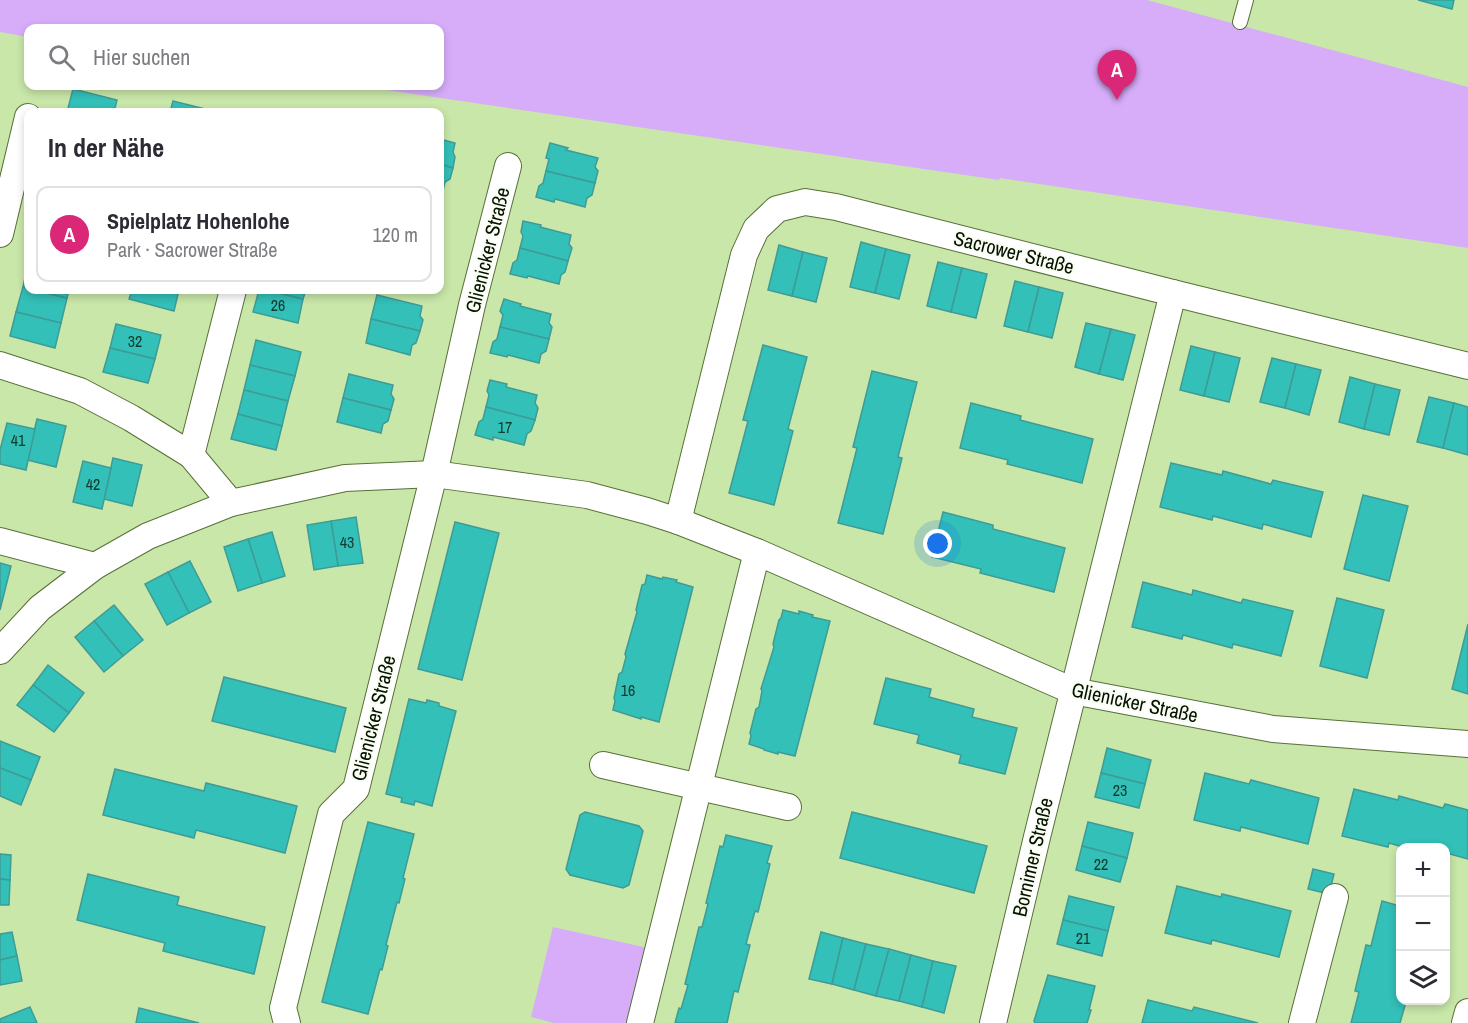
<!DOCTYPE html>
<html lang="de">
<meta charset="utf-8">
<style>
:root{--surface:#fff;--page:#f2f2f3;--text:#2b2b33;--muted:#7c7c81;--line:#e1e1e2;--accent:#db2777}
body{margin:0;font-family:"Archivo Narrow",sans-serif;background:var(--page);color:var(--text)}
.controls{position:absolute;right:18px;bottom:18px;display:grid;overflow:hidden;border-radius:12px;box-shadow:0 3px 9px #0003}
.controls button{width:54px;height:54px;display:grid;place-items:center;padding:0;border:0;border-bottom:2px solid var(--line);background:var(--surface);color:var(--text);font:30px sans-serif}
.you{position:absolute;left:938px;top:544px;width:21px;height:21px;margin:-15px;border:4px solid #fff;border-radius:50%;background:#1a73e8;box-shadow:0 0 0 9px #1a73e833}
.badge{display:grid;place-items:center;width:39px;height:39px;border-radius:50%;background:var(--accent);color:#fff;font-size:20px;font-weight:700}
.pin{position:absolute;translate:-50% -50px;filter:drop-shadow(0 2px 3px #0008)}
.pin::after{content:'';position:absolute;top:32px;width:21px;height:18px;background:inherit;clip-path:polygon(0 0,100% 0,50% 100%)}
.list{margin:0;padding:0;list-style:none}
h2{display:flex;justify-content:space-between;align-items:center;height:78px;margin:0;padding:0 24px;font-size:26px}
h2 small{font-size:20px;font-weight:400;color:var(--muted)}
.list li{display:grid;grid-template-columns:39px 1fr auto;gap:18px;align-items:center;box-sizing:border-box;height:96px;margin:0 12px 12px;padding:0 12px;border:2px solid var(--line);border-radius:12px}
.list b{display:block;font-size:22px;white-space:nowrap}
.list p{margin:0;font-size:20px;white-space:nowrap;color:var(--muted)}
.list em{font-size:20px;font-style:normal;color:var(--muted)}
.icon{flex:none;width:33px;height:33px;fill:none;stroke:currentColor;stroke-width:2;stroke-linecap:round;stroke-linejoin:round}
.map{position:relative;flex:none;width:1468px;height:1023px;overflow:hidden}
.search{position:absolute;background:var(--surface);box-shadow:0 3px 9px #0003;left:24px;top:24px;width:420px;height:66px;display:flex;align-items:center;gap:15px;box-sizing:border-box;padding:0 21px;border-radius:12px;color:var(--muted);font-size:22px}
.panel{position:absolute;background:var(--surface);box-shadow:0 3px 9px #0003;left:24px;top:108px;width:420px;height:186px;border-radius:12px}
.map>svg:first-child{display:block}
.green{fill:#d7adfa}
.building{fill:#32c0b8;stroke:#3f9b95;stroke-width:1.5}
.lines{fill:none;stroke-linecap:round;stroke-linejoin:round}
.lane-casing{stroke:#577038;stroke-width:16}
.street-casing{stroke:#577038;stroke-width:28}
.lane{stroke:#fff;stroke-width:14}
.street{stroke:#fff;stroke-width:26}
.labels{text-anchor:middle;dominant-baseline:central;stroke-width:4.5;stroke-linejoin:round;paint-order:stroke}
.number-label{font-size:16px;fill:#113b2e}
.street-label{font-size:20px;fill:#060f00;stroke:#f8fef2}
</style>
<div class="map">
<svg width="1468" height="1023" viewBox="0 0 1468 1023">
<rect width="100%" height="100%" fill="#c9e7a9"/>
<g class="green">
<polygon points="0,0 1147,0 1468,87 1468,248 1000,178 999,180 359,86 440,86 440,28 28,28 28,37 0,32"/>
<polygon points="553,927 657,950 640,1023 554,1023 531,1017"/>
</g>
<g class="building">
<polygon points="1418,0 1454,0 1452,9"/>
<polygon points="73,89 117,100 114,112 67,112"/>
<polygon points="173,101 217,112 170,112"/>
<polygon points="440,139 455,143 453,152 455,157 453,168 440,164"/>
<polygon points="550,143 568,148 566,150 598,158 595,167 598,171 595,183 546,171 549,159 546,158"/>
<polygon points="440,164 453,168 450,179 445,182 443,191 440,190"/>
<polygon points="546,171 595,183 592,195 587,198 585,207 555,199 554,202 536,197 539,186 543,183"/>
<polygon points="523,221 541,225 540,227 571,235 569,244 572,248 568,261 520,248 523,236 521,232"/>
<polygon points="861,242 886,249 875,293 850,287"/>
<polygon points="779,245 803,252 792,296 768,290"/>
<polygon points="520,248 568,261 565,272 561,275 559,284 528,276 527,278 510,274 513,263 517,260"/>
<polygon points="886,249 910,255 899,299 875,293"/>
<polygon points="803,252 827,258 816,302 792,296"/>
<polygon points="938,262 962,268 951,312 927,306"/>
<polygon points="28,264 28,288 23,287"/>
<polygon points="962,268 987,274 976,318 951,312"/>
<polygon points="1015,281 1039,287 1028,332 1004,326"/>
<polygon points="23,287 67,298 61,323 16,312"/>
<polygon points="1039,287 1063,293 1052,338 1028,332"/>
<polygon points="33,290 69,290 67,298"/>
<polygon points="132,290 179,290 174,311 129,299"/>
<polygon points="259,290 267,290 303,299 298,323 253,312"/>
<polygon points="267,290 306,290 303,299"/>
<polygon points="377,295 422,306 420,316 423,320 420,331 371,319"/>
<polygon points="504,299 521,304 520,306 551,314 549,323 552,327 549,339 500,327 503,315 500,311"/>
<polygon points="16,312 61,323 55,348 10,336"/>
<polygon points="371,319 420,331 416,343 412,345 410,355 366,343"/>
<polygon points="1086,323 1111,329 1099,374 1075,367"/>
<polygon points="116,324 161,335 155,359 110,348"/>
<polygon points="500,327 549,339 546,351 541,354 539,363 508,355 507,357 490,353 493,342 497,339"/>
<polygon points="1111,329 1135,335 1123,380 1099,374"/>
<polygon points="256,340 301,352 295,376 250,365"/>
<polygon points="763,345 807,357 788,429 793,431 774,505 729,493 748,421 743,420"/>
<polygon points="1191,346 1215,352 1204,396 1180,390"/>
<polygon points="110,348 155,359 148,383 103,372"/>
<polygon points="1215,352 1240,358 1229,402 1204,396"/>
<polygon points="1272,358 1296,364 1285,408 1260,402"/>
<polygon points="1296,364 1321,370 1309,415 1285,408"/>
<polygon points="250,365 295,376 288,401 244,390"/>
<polygon points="872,371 917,382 898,457 902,458 883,534 838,523 857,448 853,447"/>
<polygon points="349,374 393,385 391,394 394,399 391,410 343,398"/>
<polygon points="1350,377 1375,384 1364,429 1339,422"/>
<polygon points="490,380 507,384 506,387 537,395 535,403 538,408 535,420 486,407 489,395 487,391"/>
<polygon points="1375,384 1400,390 1389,435 1364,429"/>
<polygon points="244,390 288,401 282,426 238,414"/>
<polygon points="1429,397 1454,403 1443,448 1417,442"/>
<polygon points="343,398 391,410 388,421 383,424 381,433 337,422"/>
<polygon points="971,403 1021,416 1020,420 1093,439 1082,483 1007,464 1008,460 960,448"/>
<polygon points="1454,403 1468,407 1468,455 1443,448"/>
<polygon points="486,407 535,420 531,431 527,434 524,445 493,437 493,440 475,435 479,422 483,419"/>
<polygon points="238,414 282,426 276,450 231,439"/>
<polygon points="37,419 66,426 56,467 27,460"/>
<polygon points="7,423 35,429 26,470 0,464 0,450"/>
<polygon points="113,458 142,465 132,506 104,499"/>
<polygon points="83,461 111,468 102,509 73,502"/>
<polygon points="1171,463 1222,475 1223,471 1271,484 1273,480 1323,492 1311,537 1263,524 1262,529 1213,516 1212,520 1160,507"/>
<polygon points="1363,495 1408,506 1389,581 1344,569"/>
<polygon points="943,512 993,525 993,529 1065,548 1054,592 980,573 981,569 932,557"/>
<polygon points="356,517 363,563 338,566 331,521"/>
<polygon points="331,521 338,566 314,570 307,525"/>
<polygon points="455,522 499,533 462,680 418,669"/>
<polygon points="272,532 285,576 262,583 248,539"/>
<polygon points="248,539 262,583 238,591 224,547"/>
<polygon points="190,561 211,602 189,613 168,572"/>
<polygon points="0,563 11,566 0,610"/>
<polygon points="168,572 189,613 167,625 145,584"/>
<polygon points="647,575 662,579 663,577 677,580 676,582 693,587 659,722 641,717 641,719 613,710 615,701 614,698 619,674 622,672 626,657 625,654 637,612 636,610 642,585 645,584"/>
<polygon points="1143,582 1192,595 1193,590 1241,603 1243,599 1293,611 1281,656 1233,644 1232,648 1183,635 1182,639 1132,627"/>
<polygon points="1337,598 1384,610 1367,678 1320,666"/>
<polygon points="114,605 143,640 123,656 94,621"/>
<polygon points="783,610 799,614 799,611 813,615 812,617 830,621 795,756 778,752 778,754 764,750 764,749 749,744 751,736 750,733 756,709 759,707 762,691 761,689 774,647 773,644 779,620 781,618"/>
<polygon points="94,621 123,656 104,672 75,637"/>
<polygon points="1468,624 1468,694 1452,689"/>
<polygon points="48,665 84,693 69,713 33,685"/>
<polygon points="224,677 346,708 335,752 212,721"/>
<polygon points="886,678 931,689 929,697 974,709 972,717 1017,728 1005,774 959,763 961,755 917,743 919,735 874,724"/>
<polygon points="33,685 69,713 54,732 17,705"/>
<polygon points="409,699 426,703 427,700 439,703 439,706 456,711 432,806 415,801 414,805 401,802 402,798 386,794"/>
<polygon points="0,741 40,757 31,780 0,768"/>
<polygon points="1107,748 1151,760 1145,784 1101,773"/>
<polygon points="0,768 31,780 21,805 0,796"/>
<polygon points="115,769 204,791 206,783 297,806 285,853 196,830 194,838 103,815"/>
<polygon points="1101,773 1145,784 1139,808 1095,797"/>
<polygon points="1205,773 1249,784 1251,780 1319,798 1308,844 1241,827 1240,831 1194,820"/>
<polygon points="1354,789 1398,800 1399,796 1443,808 1445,804 1468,810 1468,859 1446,853 1446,848 1406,848 1389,843 1388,847 1342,836"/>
<polygon points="585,812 639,826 643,831 629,885 623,888 570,875 566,869 580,815"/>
<polygon points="852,812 987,846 974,893 840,858"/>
<polygon points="368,822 414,834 403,878 405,879 399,903 397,902 386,945 388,946 382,970 380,969 368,1014 322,1002"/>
<polygon points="1088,822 1133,833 1127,858 1082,846"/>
<polygon points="726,835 772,846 767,863 770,864 758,912 755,911 746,944 750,945 738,992 734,991 727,1023 675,1023 679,1008 681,1009 688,985 685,984 699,927 702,927 708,904 706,903 720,846 723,847"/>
<polygon points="1082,846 1127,858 1120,882 1076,870"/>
<polygon points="0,854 11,855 10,880 0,879"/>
<polygon points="1313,869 1334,874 1329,894 1308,889"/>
<polygon points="88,874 179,897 177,905 265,927 254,974 163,951 165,943 77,920"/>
<polygon points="0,879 10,880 9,905 0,905"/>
<polygon points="1177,886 1221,897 1222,894 1291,911 1279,957 1212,940 1211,944 1165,933"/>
<polygon points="1069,896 1114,907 1108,931 1063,920"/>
<polygon points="1382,901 1400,906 1400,1000 1406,1002 1400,1023 1351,1023 1359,992 1355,991 1366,945 1371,946"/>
<polygon points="1063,920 1108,931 1102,956 1057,944"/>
<polygon points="12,932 17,956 0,960 0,934"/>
<polygon points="821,932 843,938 832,984 809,979"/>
<polygon points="843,938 866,944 854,990 832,984"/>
<polygon points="866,944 889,949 876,996 854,990"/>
<polygon points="889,949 911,955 899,1001 876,996"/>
<polygon points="911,955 933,961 922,1007 899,1001"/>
<polygon points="17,956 22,981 0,985 0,960"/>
<polygon points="933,961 956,966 944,1013 922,1007"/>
<polygon points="1048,975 1095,986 1089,1010 1091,1010 1087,1023 1035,1023 1034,1021"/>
<polygon points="1148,1000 1192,1011 1194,1007 1258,1023 1142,1023"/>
<polygon points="30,1007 37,1023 0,1023 0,1019"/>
<polygon points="139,1008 199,1023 136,1023"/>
</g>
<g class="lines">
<g class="lane-casing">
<polyline id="lane" points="1240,22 1246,0"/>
</g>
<g class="street-casing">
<g id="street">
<polyline points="0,234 28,117"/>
<polyline points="1173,293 1468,366"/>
<polyline points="0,365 80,391 131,418 191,455 231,503"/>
<polyline points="191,455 233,290"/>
<polyline points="678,521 744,255 756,229 777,209 805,202 836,207 1173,293 1037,837 993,1023"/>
<polyline points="0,541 95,566"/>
<polyline points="0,651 40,608 95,566 148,536 231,503 345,478 434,474 587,495 647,511 678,521 757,552 1073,691 1273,729 1468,744"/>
<polyline points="603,765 788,807"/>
<polyline points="287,1023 283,1008 331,814 356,789 434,474 472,305 508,166"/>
<polyline points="640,1023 757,552"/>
<polyline points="1302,1023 1335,897"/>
<polyline points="1465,1023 1468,1012"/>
</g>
</g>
<use href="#lane" class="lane"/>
<use href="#street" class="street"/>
</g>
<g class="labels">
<g class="number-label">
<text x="278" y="305">26</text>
<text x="135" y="341">32</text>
<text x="505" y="427">17</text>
<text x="18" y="440">41</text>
<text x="93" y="484">42</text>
<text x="347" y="542">43</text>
<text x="628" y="690">16</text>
<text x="1120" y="790">23</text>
<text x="1101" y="864">22</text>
<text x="1083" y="938">21</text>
</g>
<g class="street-label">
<text transform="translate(487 250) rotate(-76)">Glienicker Straße</text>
<text transform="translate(1014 252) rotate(14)">Sacrower Straße</text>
<text transform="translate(1135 702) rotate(12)">Glienicker Straße</text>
<text transform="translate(373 718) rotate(-76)">Glienicker Straße</text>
<text transform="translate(1032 857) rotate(-77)">Bornimer Straße</text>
</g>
</g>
</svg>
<div class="controls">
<button>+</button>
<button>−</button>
<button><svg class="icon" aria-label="layers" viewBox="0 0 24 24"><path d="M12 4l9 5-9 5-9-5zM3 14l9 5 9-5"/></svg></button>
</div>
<div class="you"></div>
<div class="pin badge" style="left:1117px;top:100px">A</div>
<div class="search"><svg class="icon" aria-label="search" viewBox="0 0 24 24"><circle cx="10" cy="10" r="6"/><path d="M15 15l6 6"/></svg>Hier suchen</div>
<section class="panel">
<h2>In der Nähe<small></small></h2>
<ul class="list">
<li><span class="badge">A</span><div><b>Spielplatz Hohenlohe</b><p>Park · Sacrower Straße</p></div><em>120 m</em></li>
</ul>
</section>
</div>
